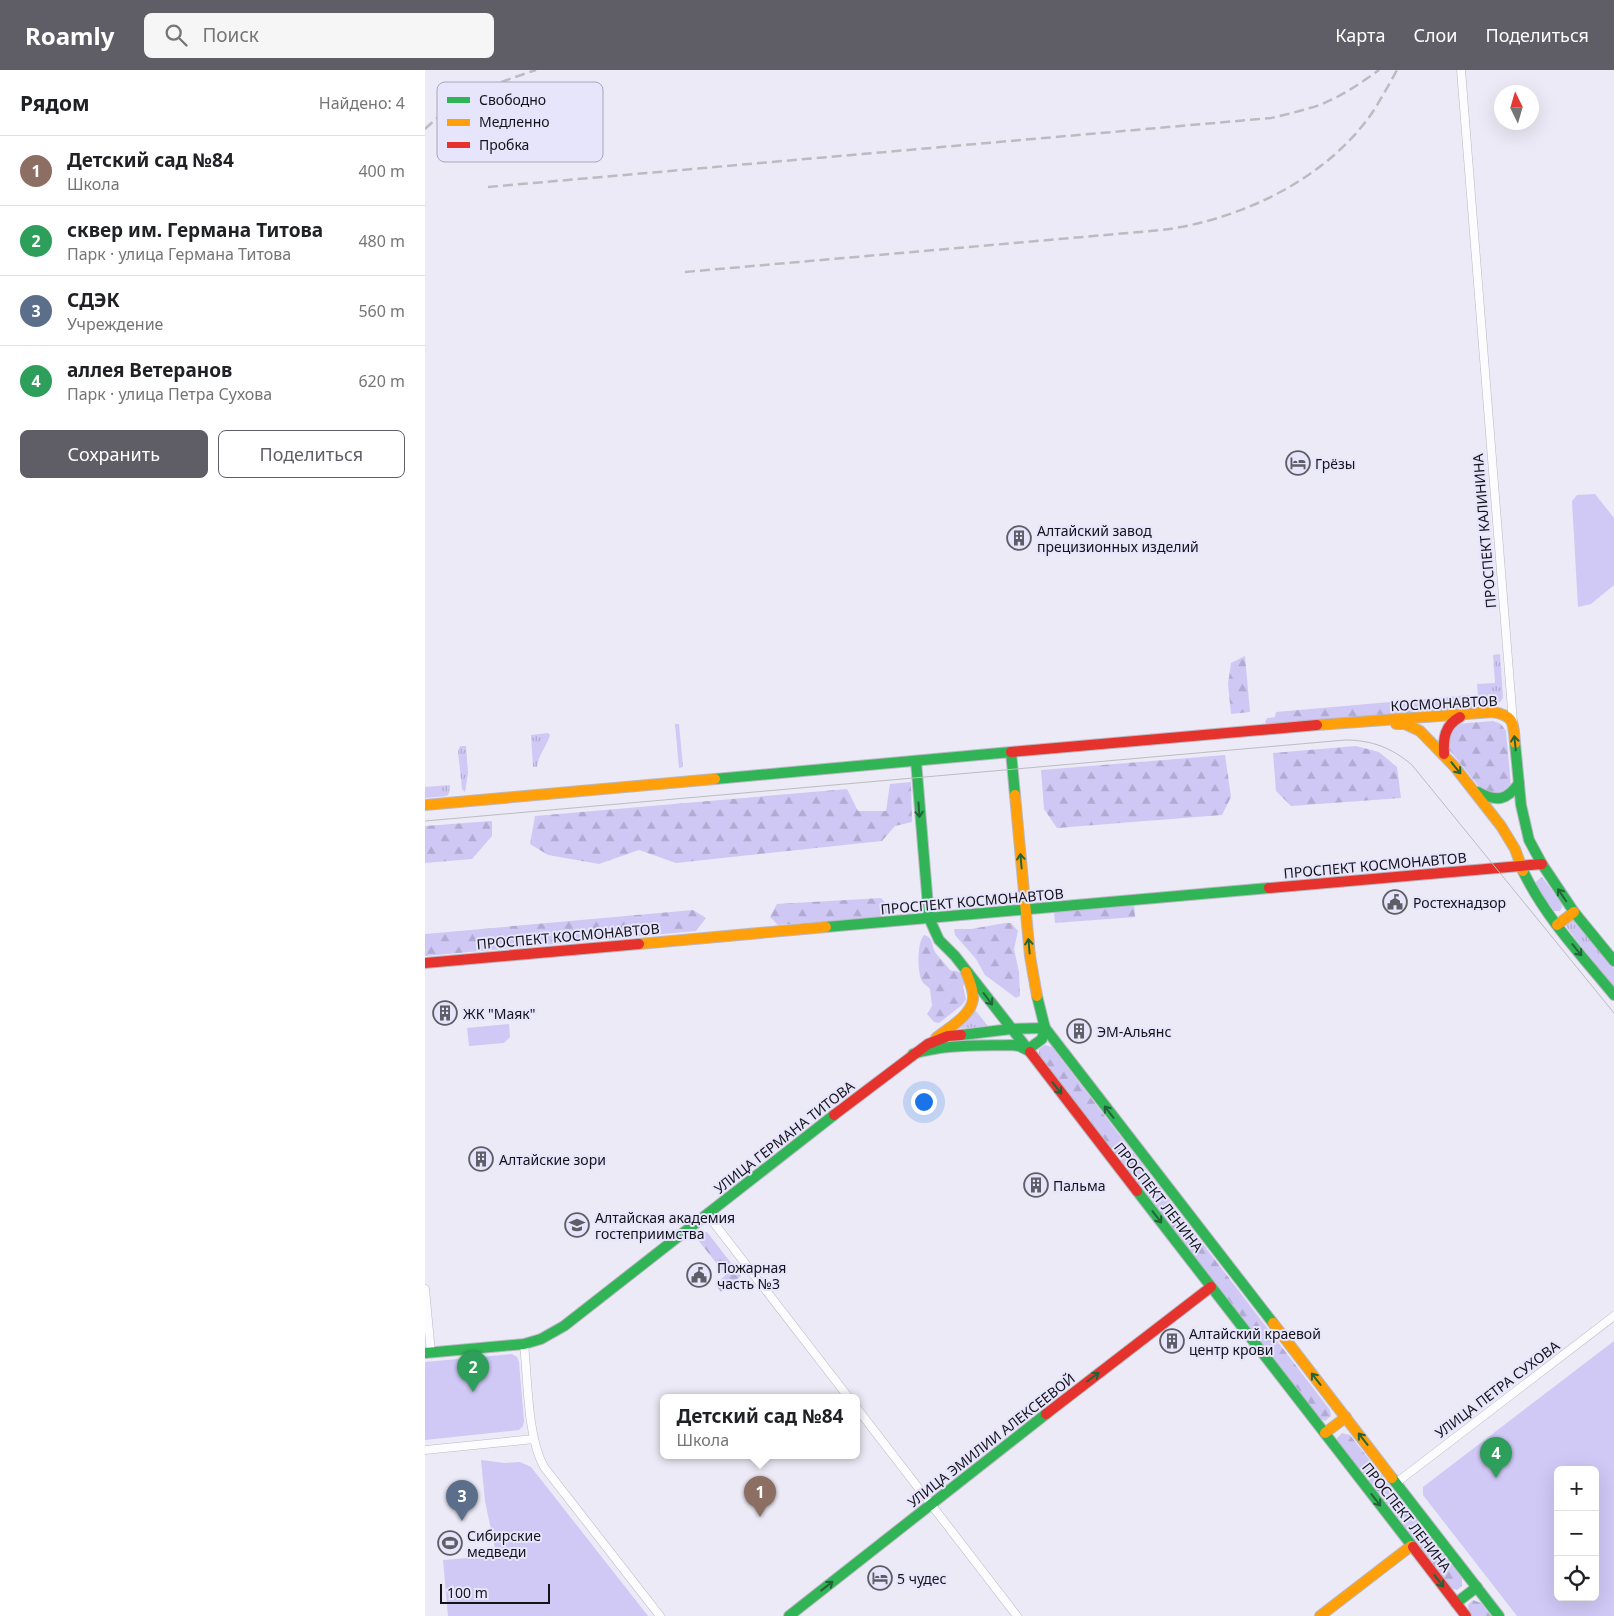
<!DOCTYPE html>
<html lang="ru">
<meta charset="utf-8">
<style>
:root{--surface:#fff;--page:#f6f6f6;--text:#202124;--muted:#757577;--line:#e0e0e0;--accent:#5f5e67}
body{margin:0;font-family:"Noto Sans",sans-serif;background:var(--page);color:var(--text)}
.controls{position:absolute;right:15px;bottom:15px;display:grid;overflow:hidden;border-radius:8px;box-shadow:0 5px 20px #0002}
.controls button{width:45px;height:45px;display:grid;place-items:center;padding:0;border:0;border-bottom:1px solid var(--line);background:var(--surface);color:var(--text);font:25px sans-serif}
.compass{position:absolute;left:1069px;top:15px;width:45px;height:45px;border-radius:50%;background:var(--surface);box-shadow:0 5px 20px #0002;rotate:355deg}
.scale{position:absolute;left:15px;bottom:12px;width:110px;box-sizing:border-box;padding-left:5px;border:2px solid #14131a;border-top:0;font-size:14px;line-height:18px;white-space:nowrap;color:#14131a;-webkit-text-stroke:4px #e7e5fb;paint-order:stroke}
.you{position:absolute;left:498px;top:1031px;width:18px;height:18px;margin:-12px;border:4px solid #fff;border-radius:50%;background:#1a73e8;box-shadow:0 0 0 8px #1a73e833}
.badge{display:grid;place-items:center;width:32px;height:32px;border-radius:50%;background:var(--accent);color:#fff;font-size:16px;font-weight:700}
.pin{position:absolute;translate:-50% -41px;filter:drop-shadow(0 1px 2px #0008)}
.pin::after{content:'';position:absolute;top:26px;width:18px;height:15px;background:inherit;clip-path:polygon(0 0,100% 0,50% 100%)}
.popup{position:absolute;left:235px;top:1324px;width:200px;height:65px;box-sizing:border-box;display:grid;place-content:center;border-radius:8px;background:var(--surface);filter:drop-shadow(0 1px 4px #0005);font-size:16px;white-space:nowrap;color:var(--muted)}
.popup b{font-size:19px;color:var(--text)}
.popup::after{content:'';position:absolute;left:50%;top:100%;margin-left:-10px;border:10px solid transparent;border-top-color:var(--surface)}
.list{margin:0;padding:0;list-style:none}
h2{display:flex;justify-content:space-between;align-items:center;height:65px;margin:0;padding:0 20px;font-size:21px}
h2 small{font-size:16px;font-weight:400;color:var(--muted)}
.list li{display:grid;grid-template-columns:32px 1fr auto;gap:15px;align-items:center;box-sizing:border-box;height:70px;padding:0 20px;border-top:1px solid var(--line)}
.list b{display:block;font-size:19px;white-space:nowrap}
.list p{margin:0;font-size:16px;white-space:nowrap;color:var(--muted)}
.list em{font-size:16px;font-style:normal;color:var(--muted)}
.actions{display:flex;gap:10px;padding:15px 20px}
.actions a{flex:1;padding:11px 0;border:1px solid var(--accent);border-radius:8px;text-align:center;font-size:18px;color:var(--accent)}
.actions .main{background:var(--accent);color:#fff}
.icon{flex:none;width:28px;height:28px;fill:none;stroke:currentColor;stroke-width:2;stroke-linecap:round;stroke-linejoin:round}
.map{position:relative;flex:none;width:1189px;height:1546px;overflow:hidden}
header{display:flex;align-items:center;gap:30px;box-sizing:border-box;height:70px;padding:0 25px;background:var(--accent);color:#fff}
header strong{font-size:24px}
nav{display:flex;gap:28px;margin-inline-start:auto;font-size:18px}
.search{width:350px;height:45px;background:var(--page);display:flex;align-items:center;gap:12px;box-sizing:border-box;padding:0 18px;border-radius:8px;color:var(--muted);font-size:19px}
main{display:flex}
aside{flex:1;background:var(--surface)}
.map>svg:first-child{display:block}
.grass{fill:url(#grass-tufts)}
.forest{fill:url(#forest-firs)}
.park{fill:#d0c8f5;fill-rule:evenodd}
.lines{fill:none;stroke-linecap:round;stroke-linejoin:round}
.street-casing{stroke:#bab8c2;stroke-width:9}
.fast-casing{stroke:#bab8c2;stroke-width:12}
.slow-casing{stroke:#bab8c2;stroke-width:12}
.jam-casing{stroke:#bab8c2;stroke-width:12}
.street{stroke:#fcfcfe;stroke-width:8}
.fast{stroke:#30b455;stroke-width:10}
.slow{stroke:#ff9f0a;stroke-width:10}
.jam{stroke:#e5322d;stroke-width:10}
.tram{stroke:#bcbcc0;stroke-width:1}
.rail{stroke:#bcbcc0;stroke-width:2.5;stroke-dasharray:10 5;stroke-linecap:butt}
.oneway{stroke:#226438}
.labels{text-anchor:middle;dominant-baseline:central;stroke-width:4;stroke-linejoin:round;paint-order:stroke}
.poi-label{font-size:14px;fill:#14131a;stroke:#e7e5fb;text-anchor:start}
.street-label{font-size:14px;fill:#14131a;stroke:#e7e5fb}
.key{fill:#e7e5fb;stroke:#a8a6b8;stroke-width:1}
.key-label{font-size:14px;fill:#14131a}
</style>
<header>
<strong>Roamly</strong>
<div class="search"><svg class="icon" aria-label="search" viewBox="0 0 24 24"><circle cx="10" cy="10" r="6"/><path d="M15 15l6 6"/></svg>Поиск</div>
<nav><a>Карта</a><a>Слои</a><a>Поделиться</a></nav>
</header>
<main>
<aside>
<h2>Рядом<small>Найдено: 4</small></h2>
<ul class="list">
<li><span class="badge" style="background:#8d6e63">1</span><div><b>Детский сад №84</b><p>Школа</p></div><em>400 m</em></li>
<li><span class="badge" style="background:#2e9e5b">2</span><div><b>сквер им. Германа Титова</b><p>Парк · улица Германа Титова</p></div><em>480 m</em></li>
<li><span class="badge" style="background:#5c6f8a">3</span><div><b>СДЭК</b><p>Учреждение</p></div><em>560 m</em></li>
<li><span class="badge" style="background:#2e9e5b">4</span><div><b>аллея Ветеранов</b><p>Парк · улица Петра Сухова</p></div><em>620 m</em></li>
</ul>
<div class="actions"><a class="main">Сохранить</a><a>Поделиться</a></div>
</aside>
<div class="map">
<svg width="1189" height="1546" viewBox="0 0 1189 1546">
<defs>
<pattern id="grass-tufts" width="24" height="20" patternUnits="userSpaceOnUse" patternTransform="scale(1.25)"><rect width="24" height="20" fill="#d0c8f5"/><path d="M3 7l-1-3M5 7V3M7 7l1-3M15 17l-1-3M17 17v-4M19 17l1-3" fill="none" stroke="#b2abd1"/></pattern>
<pattern id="forest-firs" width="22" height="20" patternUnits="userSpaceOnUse" patternTransform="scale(1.25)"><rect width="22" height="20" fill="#cfc8f5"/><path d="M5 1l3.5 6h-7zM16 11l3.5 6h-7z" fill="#b1abd1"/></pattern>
</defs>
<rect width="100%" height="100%" fill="#ebeaf6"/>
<g class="grass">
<polygon points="1075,584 1078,628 1072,636 1054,638 1052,614 1070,613 1068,585"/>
<polygon points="250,654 254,654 258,697 254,698"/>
<path d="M 123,663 L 125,665 C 122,676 113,685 112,697 L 108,697 L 106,665 Z"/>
<polygon points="35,676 41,676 43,703 40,722 37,719 33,681"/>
<polygon points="25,715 24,723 22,726 0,728 0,717"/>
<polygon points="1117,807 1136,832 1137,837 1135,841 1129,841 1108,814"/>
<polygon points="1147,849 1152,851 1189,898 1189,918 1142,858 1141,853"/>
<polygon points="550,940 563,956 530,959 542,950"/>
</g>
<g class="forest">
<polygon points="820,586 825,642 806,644 803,614 806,593"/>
<polygon points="1045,625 1049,627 1050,638 845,656 840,652 842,648 850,647 851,642"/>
<polygon points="1068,651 1076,654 1081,661 1086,716 1084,720 1080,723 1068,724 1055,718 1022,677 1025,660 1030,654"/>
<polygon points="931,676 954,682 972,697 976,728 866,736 851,721 848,683"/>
<polygon points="800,685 806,727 797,745 632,758 619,739 616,700"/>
<polygon points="486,712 487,752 470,756 457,771 251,793 214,780 174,794 123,785 105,774 110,746 422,719 433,741 461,741 465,714"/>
<polygon points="67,751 67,766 47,789 0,793 0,756"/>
<polygon points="456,828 466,839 457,847 353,855 345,847 352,834"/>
<polygon points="709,834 710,847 630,853 629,841"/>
<polygon points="268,840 281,848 271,861 0,886 0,864"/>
<polygon points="580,853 586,853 593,861 589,879 594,902 595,926 591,928 560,905 551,889 530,865 529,859 546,859"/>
<path d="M 499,865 C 509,868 506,874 510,882 C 514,888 520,893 524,899 L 527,901 C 534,900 539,905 540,912 L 538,917 L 541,929 L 537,935 L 514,953 L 509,952 L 502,944 L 507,936 L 505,919 C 503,916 498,914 497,911 C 492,902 492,872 499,865 Z"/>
<polygon points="620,975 627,977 905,1340 906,1346 900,1351 894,1348 614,986 614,979"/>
<polygon points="276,1162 282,1162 316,1206 296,1222 290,1214 301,1205 269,1165"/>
<polygon points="917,1363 925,1365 1037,1508 1037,1516 1032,1520 1025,1518 913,1375 912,1368"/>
<polygon points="1048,1530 1056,1533 1066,1546 1047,1546 1044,1542 1043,1535"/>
</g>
<g class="park">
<polygon points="1170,424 1189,448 1189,515 1166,534 1153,537 1147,431 1152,425"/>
<polygon points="84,954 85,967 79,973 44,976 42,958"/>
<path d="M 1189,1271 L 1189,1546 L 1092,1546 L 998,1425 L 998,1417 ZM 1133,1400 L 1170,1400 L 1170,1527 L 1133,1527 Z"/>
<polygon points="87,1284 92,1287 94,1292 99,1351 98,1356 94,1360 0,1370 0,1292"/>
<polygon points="56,1390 80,1393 95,1392 106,1397 223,1546 23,1546 18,1490 56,1487 61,1489 72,1488 60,1431"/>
</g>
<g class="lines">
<g class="street-casing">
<g id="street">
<polyline points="1036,0 1088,652"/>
<polyline points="282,1144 424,1328"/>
<polyline points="0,1219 6,1283"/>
<path d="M 99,1274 C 103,1310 102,1366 119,1397 L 235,1546"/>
<polyline points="431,1337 592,1546"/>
<polyline points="0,1380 109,1369"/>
<polyline points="971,1413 1189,1246"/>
</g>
</g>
<g class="fast-casing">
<g id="fast">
<polyline points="1090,673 1096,735 1104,770 1117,794 1149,842 1189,891"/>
<polyline points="491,691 504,848 514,870 530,886 605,982"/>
<polyline points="290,709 586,682 590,725"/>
<path d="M 1053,722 C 1071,732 1082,731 1094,713"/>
<path d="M 1098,801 C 1120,847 1157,886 1189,925"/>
<polyline points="401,857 844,818"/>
<polyline points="612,926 620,958 848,1253"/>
<path d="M 488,984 C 520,974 554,976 587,975 L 594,976 L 602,980 L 617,969 L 620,958 L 586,959 L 536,965"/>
<polyline points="712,1121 988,1477"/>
<polyline points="0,1283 99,1274 116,1269 139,1256 409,1045"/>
<polyline points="967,1408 1074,1546"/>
<polyline points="1031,1533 1052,1517"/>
<polyline points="364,1546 621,1344"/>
</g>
</g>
<g class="slow-casing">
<g id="slow">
<polyline points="971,654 980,654 995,661 1029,696 1076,756 1090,779 1098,801"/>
<path d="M 892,655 L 1068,642 C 1090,646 1088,653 1090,673"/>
<polyline points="590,725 605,886 612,926"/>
<polyline points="0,735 290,709"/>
<polyline points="1132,855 1149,842"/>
<polyline points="214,874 401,857"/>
<path d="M 511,968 C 523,958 546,946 548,929 C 549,920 544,910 541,902"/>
<polyline points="848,1253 967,1408"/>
<polyline points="900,1363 921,1347"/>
<polyline points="895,1546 986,1476"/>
</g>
</g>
<g class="jam-casing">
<g id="jam">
<polyline points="586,682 892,655"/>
<path d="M 1019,684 C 1018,668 1020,655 1035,647"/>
<polyline points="844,818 1117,794"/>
<polyline points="0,893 214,874"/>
<polyline points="605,982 712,1121"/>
<polyline points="409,1045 503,974 523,966 536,965"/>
<polyline points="621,1344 786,1217"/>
<polyline points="988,1477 1041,1546"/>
</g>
</g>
<use href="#street" class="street"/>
<use href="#fast" class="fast"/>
<use href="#slow" class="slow"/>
<use href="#jam" class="jam"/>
<path class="tram" d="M 0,751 L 920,670 C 947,670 967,678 987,695 L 1189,943"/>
<g class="rail">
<path d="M 0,59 C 31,29 70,13 111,0"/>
<path d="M 63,117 L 846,48 C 859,45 872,42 885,38 C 910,31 933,15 954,0"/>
<path d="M 260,202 L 737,160 C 816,150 904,108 949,40 C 957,27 965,13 972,0"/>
</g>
</g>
<defs><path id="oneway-shaft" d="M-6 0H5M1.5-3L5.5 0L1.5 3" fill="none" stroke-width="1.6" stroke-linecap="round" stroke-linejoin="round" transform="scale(1.25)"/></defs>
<g class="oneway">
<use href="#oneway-shaft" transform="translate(1090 673) rotate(-96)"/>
<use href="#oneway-shaft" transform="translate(1031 698) rotate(51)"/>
<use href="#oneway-shaft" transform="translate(494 740) rotate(86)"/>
<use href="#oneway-shaft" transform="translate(596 791) rotate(-95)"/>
<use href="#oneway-shaft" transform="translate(1137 825) rotate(-124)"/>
<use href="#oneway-shaft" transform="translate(604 876) rotate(-95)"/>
<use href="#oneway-shaft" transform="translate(1152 880) rotate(51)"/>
<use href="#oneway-shaft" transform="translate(563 929) rotate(53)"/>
<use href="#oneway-shaft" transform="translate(632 1018) rotate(52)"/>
<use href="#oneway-shaft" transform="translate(684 1042) rotate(-128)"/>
<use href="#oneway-shaft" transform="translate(732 1147) rotate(52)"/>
<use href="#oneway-shaft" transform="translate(668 1307) rotate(-37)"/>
<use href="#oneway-shaft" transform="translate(891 1309) rotate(-128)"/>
<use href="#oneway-shaft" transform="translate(938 1369) rotate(-128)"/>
<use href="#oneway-shaft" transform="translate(951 1430) rotate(52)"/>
<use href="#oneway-shaft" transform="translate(1014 1511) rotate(52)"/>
<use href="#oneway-shaft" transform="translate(402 1516) rotate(-38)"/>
</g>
<defs>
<g id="hotel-ring" transform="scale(1.25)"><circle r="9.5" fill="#e7e5fb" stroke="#5f5e67" stroke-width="1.5"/><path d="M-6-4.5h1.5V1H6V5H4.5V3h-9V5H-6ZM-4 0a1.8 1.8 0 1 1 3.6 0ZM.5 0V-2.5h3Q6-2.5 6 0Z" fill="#5f5e67"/></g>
<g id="building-ring" transform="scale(1.25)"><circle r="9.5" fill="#e7e5fb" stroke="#5f5e67" stroke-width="1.5"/><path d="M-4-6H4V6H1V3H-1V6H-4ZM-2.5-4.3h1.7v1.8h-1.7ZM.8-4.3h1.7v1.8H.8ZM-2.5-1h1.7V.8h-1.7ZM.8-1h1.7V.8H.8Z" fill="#5f5e67"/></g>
<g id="civic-ring" transform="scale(1.25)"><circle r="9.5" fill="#e7e5fb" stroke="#5f5e67" stroke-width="1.5"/><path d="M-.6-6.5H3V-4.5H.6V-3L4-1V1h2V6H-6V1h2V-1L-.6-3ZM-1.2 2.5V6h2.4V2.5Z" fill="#5f5e67"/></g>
<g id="university-ring" transform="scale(1.25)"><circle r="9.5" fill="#e7e5fb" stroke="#5f5e67" stroke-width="1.5"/><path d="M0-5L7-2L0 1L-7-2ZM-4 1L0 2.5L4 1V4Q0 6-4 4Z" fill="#5f5e67"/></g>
<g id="stadium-ring" transform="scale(1.25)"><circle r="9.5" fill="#e7e5fb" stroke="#5f5e67" stroke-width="1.5"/><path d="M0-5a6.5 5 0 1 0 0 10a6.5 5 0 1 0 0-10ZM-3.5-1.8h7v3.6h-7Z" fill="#5f5e67"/></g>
</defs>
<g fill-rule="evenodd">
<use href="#hotel-ring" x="873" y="393"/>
<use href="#building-ring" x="594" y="468"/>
<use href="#civic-ring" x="970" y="832"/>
<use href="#building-ring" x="20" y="943"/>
<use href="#building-ring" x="654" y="961"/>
<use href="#building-ring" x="56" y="1089"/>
<use href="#building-ring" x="611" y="1115"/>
<use href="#university-ring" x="152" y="1155"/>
<use href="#civic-ring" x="274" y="1205"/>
<use href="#building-ring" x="747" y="1271"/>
<use href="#stadium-ring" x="25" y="1473"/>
<use href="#hotel-ring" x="455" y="1508"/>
</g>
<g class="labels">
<g class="poi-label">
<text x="890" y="393">Грёзы</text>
<text x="612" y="460">Алтайский завод<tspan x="612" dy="16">прецизионных изделий</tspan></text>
<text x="988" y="832">Ростехнадзор</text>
<text x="38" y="943">ЖК "Маяк"</text>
<text x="672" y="961">ЭМ-Альянс</text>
<text x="74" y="1089">Алтайские зори</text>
<text x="628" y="1115">Пальма</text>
<text x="170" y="1147">Алтайская академия<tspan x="170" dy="16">гостеприимства</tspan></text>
<text x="292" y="1197">Пожарная<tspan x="292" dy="16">часть №3</tspan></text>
<text x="764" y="1263">Алтайский краевой<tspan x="764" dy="16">центр крови</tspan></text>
<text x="42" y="1465">Сибирские<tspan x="42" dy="16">медведи</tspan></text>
<text x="472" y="1508">5 чудес</text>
</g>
<g class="street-label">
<text transform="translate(1059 461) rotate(-95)">ПРОСПЕКТ КАЛИНИНА</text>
<text transform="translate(1019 633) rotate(-3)">КОСМОНАВТОВ</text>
<text transform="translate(950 795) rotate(-5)">ПРОСПЕКТ КОСМОНАВТОВ</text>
<text transform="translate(547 831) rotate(-5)">ПРОСПЕКТ КОСМОНАВТОВ</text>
<text transform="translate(143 866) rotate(-5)">ПРОСПЕКТ КОСМОНАВТОВ</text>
<text transform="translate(359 1067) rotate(-38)">УЛИЦА ГЕРМАНА ТИТОВА</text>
<text transform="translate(734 1127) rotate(52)">ПРОСПЕКТ ЛЕНИНА</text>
<text transform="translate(1072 1319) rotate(-37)">УЛИЦА ПЕТРА СУХОВА</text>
<text transform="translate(566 1370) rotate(-38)">УЛИЦА ЭМИЛИИ АЛЕКСЕЕВОЙ</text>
<text transform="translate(982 1447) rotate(52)">ПРОСПЕКТ ЛЕНИНА</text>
</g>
</g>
<rect x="12" y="12" width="166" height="80" rx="8" class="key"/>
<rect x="22" y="27" width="23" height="6" fill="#30b455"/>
<rect x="22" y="49" width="23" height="7" fill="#ff9f0a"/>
<rect x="22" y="72" width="23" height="6" fill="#e5322d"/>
<g class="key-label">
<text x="54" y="35">Свободно</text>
<text x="54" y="57">Медленно</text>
<text x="54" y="80">Пробка</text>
</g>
</svg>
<div class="controls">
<button>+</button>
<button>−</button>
<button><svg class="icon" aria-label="locate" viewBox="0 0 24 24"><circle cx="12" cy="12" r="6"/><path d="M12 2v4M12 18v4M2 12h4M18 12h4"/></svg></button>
</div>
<svg class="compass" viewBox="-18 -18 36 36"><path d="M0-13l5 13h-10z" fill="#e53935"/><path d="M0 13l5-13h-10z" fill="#757577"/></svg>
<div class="scale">100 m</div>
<div class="you"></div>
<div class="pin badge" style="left:335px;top:1447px;background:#8d6e63">1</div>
<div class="popup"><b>Детский сад №84</b>Школа</div>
<div class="pin badge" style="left:48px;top:1322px;background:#2e9e5b">2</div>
<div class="pin badge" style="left:37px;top:1451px;background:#5c6f8a">3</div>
<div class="pin badge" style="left:1071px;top:1408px;background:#2e9e5b">4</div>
</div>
</main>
